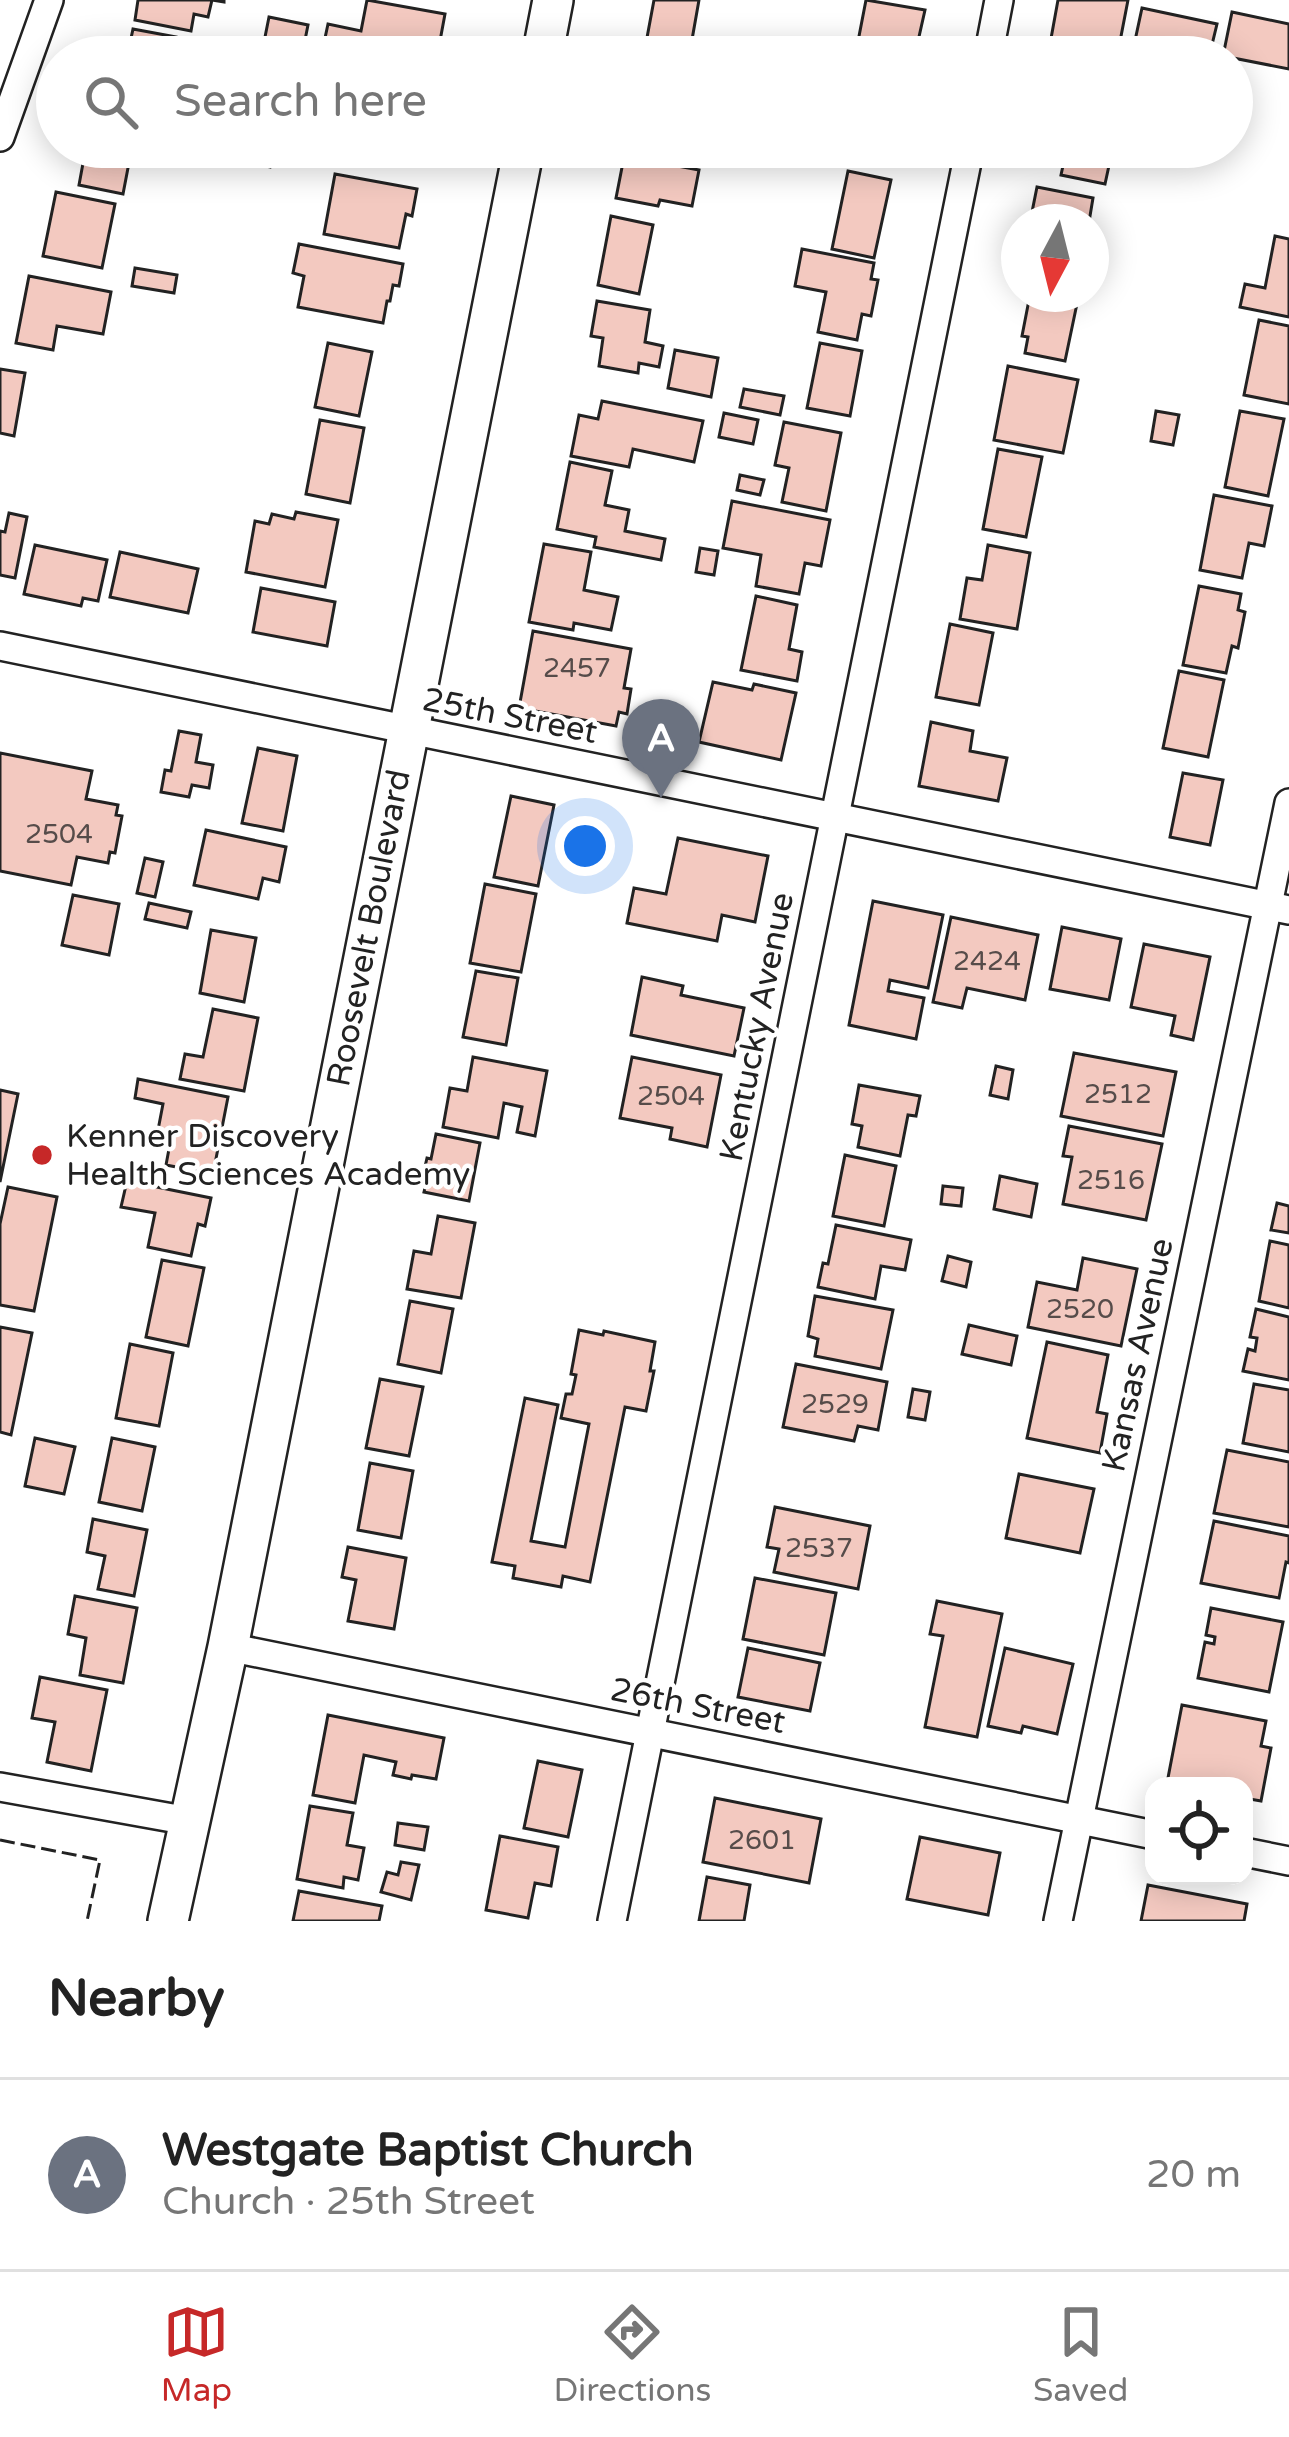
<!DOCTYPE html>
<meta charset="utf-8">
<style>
:root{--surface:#fff;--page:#f6f6f6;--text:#222;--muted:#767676;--line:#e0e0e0;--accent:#c62828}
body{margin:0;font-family:"Varela Round",sans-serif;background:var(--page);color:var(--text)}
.controls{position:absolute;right:36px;bottom:36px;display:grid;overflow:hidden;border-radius:24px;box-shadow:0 6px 30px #0003}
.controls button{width:108px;height:108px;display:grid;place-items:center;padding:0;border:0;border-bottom:3px solid var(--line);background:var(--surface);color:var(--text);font:60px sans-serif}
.compass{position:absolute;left:1001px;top:204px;width:108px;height:108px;border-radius:50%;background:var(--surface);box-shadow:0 6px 30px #0003;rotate:187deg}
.you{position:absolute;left:585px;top:846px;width:42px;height:42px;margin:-30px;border:9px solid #fff;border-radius:50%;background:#1a73e8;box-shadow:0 0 0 18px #1a73e833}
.badge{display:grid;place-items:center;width:78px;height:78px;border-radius:50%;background:var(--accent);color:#fff;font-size:39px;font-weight:700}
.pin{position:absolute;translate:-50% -99px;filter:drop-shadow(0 3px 6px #0008)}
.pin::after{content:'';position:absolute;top:63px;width:42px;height:36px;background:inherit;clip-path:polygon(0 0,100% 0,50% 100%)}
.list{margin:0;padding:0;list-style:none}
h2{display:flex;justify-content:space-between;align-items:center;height:156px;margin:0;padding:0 48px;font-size:51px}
h2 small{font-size:39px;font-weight:400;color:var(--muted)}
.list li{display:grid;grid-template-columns:78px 1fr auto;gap:36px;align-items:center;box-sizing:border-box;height:192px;padding:0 48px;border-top:3px solid var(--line)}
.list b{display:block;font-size:45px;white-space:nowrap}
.list p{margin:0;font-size:39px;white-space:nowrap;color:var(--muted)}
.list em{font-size:39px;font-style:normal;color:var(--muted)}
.icon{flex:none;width:66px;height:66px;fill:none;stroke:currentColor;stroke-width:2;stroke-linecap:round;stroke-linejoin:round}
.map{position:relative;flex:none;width:1289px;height:1921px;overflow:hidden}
.search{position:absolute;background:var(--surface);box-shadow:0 6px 30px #0003;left:36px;right:36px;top:36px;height:132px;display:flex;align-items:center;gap:30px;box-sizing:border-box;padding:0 42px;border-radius:66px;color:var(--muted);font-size:45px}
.sheet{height:348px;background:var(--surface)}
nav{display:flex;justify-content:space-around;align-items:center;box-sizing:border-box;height:168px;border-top:3px solid var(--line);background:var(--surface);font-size:33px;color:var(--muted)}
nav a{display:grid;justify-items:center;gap:6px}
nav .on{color:var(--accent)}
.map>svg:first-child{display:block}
.building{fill:#f3c9c0;stroke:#222;stroke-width:3}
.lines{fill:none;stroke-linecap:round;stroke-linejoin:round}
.street-casing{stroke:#222;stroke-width:32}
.secondary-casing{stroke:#222;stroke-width:44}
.street{stroke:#fff;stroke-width:27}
.secondary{stroke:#fff;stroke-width:39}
.fence{stroke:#222;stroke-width:3;stroke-dasharray:15 6;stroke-linecap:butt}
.poi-dot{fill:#c62828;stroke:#fff;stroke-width:4.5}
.labels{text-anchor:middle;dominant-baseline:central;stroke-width:9;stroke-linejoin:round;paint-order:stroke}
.number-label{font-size:27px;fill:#564c4a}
.street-label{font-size:33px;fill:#222;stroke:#fff}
.poi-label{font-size:33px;fill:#222;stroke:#fff;text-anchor:start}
</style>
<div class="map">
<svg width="1289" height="1921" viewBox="0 0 1289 1921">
<rect width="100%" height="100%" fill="#fff"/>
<g class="building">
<polygon points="138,0 224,0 224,2 212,0 208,17 194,14 191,31 135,20"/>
<polygon points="367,0 445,14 437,57 321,57 328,24 361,31"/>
<polygon points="654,0 699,0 690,51 646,43"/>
<polygon points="866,0 925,10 916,50 901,47 899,57 855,57"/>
<polygon points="1058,0 1128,0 1117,57 1050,44"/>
<polygon points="1142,8 1217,24 1209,57 1168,57 1133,50"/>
<polygon points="1232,12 1289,24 1289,69 1223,56"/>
<polygon points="269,17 308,25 302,55 263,47"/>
<polygon points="133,29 176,37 172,57 127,57"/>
<polygon points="86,147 132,147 123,194 79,185"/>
<polygon points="235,147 274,147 270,167 232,158"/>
<polygon points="348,147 427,147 424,166 347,151"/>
<polygon points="626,147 671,147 667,164 699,170 692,206 660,200 658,206 616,198"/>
<polygon points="860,147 903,147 901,161 859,154"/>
<polygon points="1067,147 1113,147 1105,184 1061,175"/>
<polygon points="848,171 891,180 874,258 832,249"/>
<polygon points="335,174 417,189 412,216 406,214 399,248 324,234"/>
<polygon points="1037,187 1093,198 1089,222 1044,222 1045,220 1031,217"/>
<polygon points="56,192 115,204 102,268 43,256"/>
<polygon points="611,216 653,225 639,294 598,285"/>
<polygon points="1275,236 1289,239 1289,317 1240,307 1245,284 1265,288"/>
<polygon points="299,244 403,264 399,286 393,285 390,301 387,301 383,323 298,307 304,276 293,273"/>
<polygon points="802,249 874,263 871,279 878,280 871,316 862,314 857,340 818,332 826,292 795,286"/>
<polygon points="135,268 177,275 174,293 132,286"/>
<polygon points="29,276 111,292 103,334 57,326 53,350 16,343"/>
<polygon points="1037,294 1079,294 1065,361 1025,353 1028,337 1022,336 1029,300 1035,302"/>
<polygon points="597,301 650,310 645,342 663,346 659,367 639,363 638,373 599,366 603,338 591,336"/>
<polygon points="1259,320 1289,326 1289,404 1244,395"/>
<polygon points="328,343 372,352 359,416 315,407"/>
<polygon points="820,343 862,351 850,416 807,408"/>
<polygon points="675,350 718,358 711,397 668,388"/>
<polygon points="1008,366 1078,380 1063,453 994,440"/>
<polygon points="0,369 25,373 14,436 0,433"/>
<polygon points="744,389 784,396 780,415 740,407"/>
<polygon points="602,401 703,421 694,462 633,449 629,467 571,456 579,415 598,419"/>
<polygon points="1156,411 1179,415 1173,445 1151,441"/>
<polygon points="1240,411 1284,419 1268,496 1225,487"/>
<polygon points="724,413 758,420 753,444 719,437"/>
<polygon points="320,420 364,428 350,503 306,494"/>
<polygon points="784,422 841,433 826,511 782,502 789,468 775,465"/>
<polygon points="998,449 1042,457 1026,537 983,529"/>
<polygon points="570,462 612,471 605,505 629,510 625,531 665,539 661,560 594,547 596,537 557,529"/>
<polygon points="740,475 764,480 760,495 737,490"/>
<polygon points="1214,495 1272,506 1264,546 1249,543 1242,578 1200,570"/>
<polygon points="732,501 830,520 821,566 805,563 799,594 756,586 761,555 723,548"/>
<polygon points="296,512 338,520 325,587 246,572 255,521 269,524 272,514 294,519"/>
<polygon points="9,513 27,517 15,578 0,575 0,531 5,532"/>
<polygon points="544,544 591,552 584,590 618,597 611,630 574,623 573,630 529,622"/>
<polygon points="35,545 107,560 98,601 83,598 81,606 24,594"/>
<polygon points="988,545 1030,553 1017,629 960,619 967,578 982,580"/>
<polygon points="700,548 718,551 714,575 696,572"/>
<polygon points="120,552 198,569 188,613 110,597"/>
<polygon points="1199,586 1241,594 1238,610 1245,612 1238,648 1232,646 1226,673 1183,665"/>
<polygon points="261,588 335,602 327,646 253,632"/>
<polygon points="756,596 797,605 789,649 802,652 797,681 741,670"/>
<polygon points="950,624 993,633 979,705 936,697"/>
<polygon points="533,631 631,649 624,688 631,689 627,714 619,712 616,726 519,708"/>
<polygon points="1179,671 1224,680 1208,757 1163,748"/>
<polygon points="713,682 752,690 754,684 796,693 781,760 699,742"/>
<polygon points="931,722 973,731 970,751 1007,758 998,801 919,786"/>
<polygon points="179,731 201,735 196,762 213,765 209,788 192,785 189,797 161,792 165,770 171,771"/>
<polygon points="258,748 297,756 283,831 242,823"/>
<polygon points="0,753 92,771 86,799 118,805 116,815 122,816 115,853 110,852 108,863 77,857 71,885 0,871"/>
<polygon points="1183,773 1223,780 1210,845 1170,837"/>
<polygon points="511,796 554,805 538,886 494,877"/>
<polygon points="206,830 286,847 279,882 263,878 258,899 194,885"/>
<polygon points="678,838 768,856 755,922 722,915 717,941 627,923 634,888 666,894"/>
<polygon points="145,858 163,862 155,897 137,893"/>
<polygon points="485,884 536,894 521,972 470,963"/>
<polygon points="73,895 119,904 109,955 62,945"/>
<polygon points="873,901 943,915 928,988 890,980 888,991 924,998 916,1039 849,1025"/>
<polygon points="149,903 191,912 187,928 145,919"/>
<polygon points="951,917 1038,935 1025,1000 967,988 962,1008 933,1002"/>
<polygon points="1062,927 1121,939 1109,1000 1050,989"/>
<polygon points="211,930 256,938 244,1002 200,993"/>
<polygon points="1144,944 1210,957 1193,1040 1171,1035 1175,1016 1131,1007"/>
<polygon points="476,971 518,978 506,1045 463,1037"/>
<polygon points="642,977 683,986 681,995 744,1008 734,1056 631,1035"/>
<polygon points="213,1009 258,1018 244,1091 180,1079 185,1054 203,1057"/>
<polygon points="1074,1053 1176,1072 1163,1136 1061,1116"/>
<polygon points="473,1057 547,1071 535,1136 517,1132 522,1107 504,1103 498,1138 443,1127 450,1088 467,1091"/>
<polygon points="632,1057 721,1075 707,1147 670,1139 672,1128 620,1118"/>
<polygon points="996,1066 1013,1070 1008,1099 990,1095"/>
<polygon points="138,1079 228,1097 213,1174 166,1165 172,1133 158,1130 163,1104 135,1098"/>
<polygon points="859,1085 920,1096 916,1116 908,1115 900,1156 858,1147 862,1126 852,1124"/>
<polygon points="0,1090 18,1094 0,1182"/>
<polygon points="1069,1126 1162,1144 1146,1220 1063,1204 1072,1157 1063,1156"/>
<polygon points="436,1134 480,1143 469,1201 424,1192 429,1172 424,1171 427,1158 431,1159"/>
<polygon points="845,1155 896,1166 884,1226 833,1216"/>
<polygon points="1000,1176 1037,1184 1031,1217 994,1209"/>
<polygon points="127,1181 211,1198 205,1226 198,1224 191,1256 148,1247 155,1213 121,1207"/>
<polygon points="943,1186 963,1188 961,1206 941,1204"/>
<polygon points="8,1187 57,1197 34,1311 0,1305 0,1224"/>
<polygon points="1277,1203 1289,1206 1289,1233 1271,1230"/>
<polygon points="438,1216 475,1223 461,1298 407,1289 414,1251 431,1254"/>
<polygon points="836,1225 911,1240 905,1270 881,1266 875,1299 818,1287 823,1263 828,1264"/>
<polygon points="1270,1241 1289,1245 1289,1308 1259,1301"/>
<polygon points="948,1256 971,1262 966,1287 942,1281"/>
<polygon points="1083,1258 1137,1269 1121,1346 1028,1327 1037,1282 1077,1290"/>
<polygon points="162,1260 204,1268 188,1346 146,1337"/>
<polygon points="815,1296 893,1310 881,1369 815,1356 818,1339 808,1336"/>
<polygon points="410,1301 453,1309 441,1373 398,1364"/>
<polygon points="1256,1309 1289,1317 1289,1380 1243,1371 1248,1349 1255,1351 1257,1338 1250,1337"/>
<polygon points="969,1325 1017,1336 1011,1365 962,1354"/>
<polygon points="0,1327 32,1333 11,1435 0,1432"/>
<polygon points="579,1330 603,1335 604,1331 655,1342 650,1371 654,1371 646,1411 625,1407 590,1582 563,1576 561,1587 513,1578 515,1566 492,1562 525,1398 558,1405 531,1541 565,1547 589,1424 561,1418 566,1394 572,1394 576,1375 571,1374"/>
<polygon points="1047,1342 1108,1355 1097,1412 1107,1414 1100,1453 1027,1438"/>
<polygon points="130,1344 173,1353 159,1426 116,1418"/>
<polygon points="796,1364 887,1382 878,1430 858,1426 854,1441 783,1427"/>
<polygon points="380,1379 423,1387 409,1456 366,1448"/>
<polygon points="1254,1384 1289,1390 1289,1452 1243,1443"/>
<polygon points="913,1389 930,1392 925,1420 908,1417"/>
<polygon points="35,1438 75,1447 64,1494 25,1486"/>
<polygon points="112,1438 155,1447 142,1511 99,1502"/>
<polygon points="1227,1450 1289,1462 1289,1527 1214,1513"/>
<polygon points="370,1463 413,1471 401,1538 358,1530"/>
<polygon points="1019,1474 1094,1489 1080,1553 1006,1538"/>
<polygon points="775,1507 870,1526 858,1589 774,1572 779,1549 767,1547"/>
<polygon points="93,1519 147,1530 134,1596 98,1589 105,1556 87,1552"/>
<polygon points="1214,1521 1289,1536 1289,1563 1286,1562 1279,1598 1201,1583"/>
<polygon points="348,1547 406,1558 394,1629 348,1621 356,1580 342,1577"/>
<polygon points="755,1578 836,1593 824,1655 743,1639"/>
<polygon points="75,1596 137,1608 123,1683 80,1675 86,1638 68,1634"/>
<polygon points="937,1601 1002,1614 977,1737 925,1727 943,1636 930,1634"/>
<polygon points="1211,1608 1283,1622 1269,1692 1198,1678 1205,1642 1214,1644 1215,1637 1206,1635"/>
<polygon points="748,1648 820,1663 810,1711 738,1697"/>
<polygon points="1005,1648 1073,1664 1057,1734 1023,1726 1021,1733 988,1726"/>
<polygon points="40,1677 107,1690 91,1771 47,1762 55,1722 32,1718"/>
<polygon points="1182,1705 1266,1721 1261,1746 1271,1748 1261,1801 1244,1798 1244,1786 1184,1786 1167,1783"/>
<polygon points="328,1715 444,1738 436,1779 412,1775 411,1779 393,1775 396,1762 364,1755 355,1803 313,1795"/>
<polygon points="538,1761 582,1770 568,1837 524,1828"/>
<polygon points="715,1798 821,1819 809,1883 703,1862"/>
<polygon points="310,1806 353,1813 347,1845 364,1848 358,1880 344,1877 343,1888 297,1879"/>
<polygon points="398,1823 428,1827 424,1850 395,1845"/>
<polygon points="500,1836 558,1847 551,1886 535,1883 528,1918 486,1910"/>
<polygon points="920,1837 1000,1853 988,1915 907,1899"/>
<polygon points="401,1862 419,1865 411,1900 381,1892 387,1872 398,1875"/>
<polygon points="707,1877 750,1885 744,1921 699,1921"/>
<polygon points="1148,1885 1247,1904 1244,1921 1141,1921"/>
<polygon points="299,1891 382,1906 379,1921 293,1921"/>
</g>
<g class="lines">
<g class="street-casing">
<g id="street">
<polyline points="988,57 999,0"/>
<polyline points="0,137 49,0"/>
<polyline points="0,646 1289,910"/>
<polyline points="228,1647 1154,1835"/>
<polyline points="0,1787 189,1821"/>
<polyline points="1244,1852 1289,1861"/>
<polyline points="612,1921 970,147"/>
<polyline points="1058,1921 1289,803"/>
</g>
</g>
<g class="secondary-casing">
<g id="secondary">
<polyline points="542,57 553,0"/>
<polyline points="168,1921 228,1647 524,147"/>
</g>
</g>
<use href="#street" class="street"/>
<use href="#secondary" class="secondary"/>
<polyline class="fence" points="0,1840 100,1860 87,1921"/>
</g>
<circle class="poi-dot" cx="42" cy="1155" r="12"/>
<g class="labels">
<g class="number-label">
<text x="577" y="668">2457</text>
<text x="59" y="834">2504</text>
<text x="987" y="961">2424</text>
<text x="1118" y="1094">2512</text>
<text x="671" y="1096">2504</text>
<text x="1111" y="1180">2516</text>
<text x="1080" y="1309">2520</text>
<text x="835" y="1404">2529</text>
<text x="819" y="1548">2537</text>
<text x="762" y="1840">2601</text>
</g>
<g class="street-label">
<text transform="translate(510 716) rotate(11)">25th Street</text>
<text transform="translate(369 928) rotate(-79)">Roosevelt Boulevard</text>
<text transform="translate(757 1027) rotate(-79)">Kentucky Avenue</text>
<text transform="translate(1138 1355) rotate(-78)">Kansas Avenue</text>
<text transform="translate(698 1706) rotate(11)">26th Street</text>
</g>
<g class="poi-label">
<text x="66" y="1136">Kenner Discovery<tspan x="66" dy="38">Health Sciences Academy</tspan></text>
</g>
</g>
</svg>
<div class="controls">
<button><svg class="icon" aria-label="locate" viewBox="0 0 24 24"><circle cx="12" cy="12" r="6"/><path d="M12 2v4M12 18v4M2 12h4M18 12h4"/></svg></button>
</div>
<svg class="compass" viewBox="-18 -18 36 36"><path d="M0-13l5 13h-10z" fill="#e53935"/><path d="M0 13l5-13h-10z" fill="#767676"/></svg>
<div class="you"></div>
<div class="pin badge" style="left:661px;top:798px;background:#6b7280">A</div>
<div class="search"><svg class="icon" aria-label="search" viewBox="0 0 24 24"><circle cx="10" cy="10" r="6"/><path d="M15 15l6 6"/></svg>Search here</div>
</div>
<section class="sheet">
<h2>Nearby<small></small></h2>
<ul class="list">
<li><span class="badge" style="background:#6b7280">A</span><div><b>Westgate Baptist Church</b><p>Church · 25th Street</p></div><em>20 m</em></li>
</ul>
</section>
<nav>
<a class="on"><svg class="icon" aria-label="map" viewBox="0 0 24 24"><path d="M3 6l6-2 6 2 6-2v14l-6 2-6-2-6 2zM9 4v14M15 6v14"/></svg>Map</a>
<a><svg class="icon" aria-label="directions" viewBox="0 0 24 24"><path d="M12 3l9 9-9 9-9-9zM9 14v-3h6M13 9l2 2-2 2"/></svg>Directions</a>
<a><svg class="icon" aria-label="saved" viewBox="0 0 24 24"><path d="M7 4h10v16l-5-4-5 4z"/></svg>Saved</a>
</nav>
